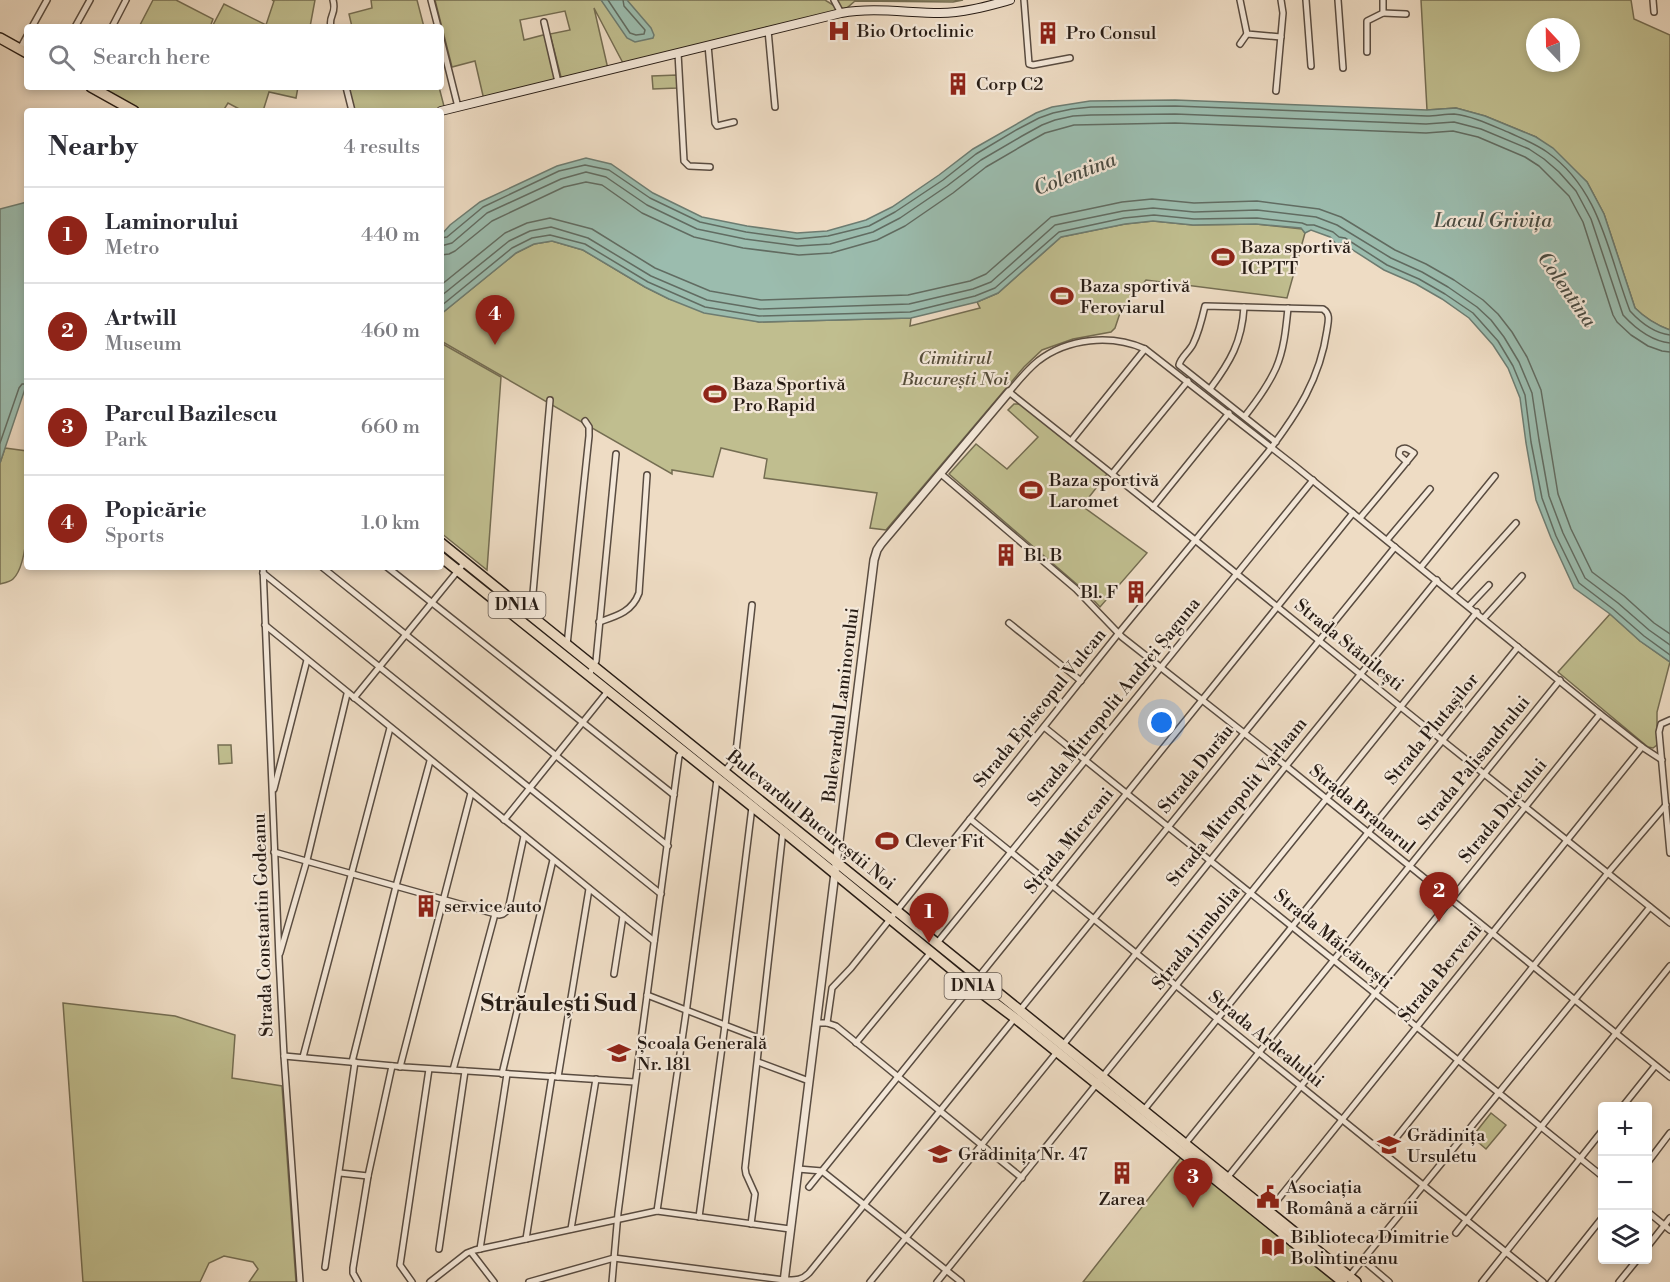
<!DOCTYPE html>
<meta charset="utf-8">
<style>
:root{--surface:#fff;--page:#f7f7f7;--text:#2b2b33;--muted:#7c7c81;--line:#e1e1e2;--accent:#8f2418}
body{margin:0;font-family:"Libre Bodoni",serif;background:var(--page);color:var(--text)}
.controls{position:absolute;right:18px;bottom:18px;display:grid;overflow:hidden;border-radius:6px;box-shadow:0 3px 9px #0003}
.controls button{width:54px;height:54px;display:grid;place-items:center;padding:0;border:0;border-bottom:2px solid var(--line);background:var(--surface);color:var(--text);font:30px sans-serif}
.compass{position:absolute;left:1526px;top:18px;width:54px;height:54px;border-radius:50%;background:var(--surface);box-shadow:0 3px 9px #0003;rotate:338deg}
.you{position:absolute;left:1162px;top:723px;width:21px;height:21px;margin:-15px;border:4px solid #fff;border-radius:50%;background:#1a73e8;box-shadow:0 0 0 9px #1a73e833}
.badge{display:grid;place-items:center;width:39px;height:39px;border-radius:50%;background:var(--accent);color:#fff;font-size:20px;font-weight:700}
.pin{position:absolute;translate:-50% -50px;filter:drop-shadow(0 2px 3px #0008)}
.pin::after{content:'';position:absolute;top:32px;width:21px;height:18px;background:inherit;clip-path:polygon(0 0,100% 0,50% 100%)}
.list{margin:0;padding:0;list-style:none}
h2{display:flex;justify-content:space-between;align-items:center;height:78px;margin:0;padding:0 24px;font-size:26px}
h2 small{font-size:20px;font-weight:400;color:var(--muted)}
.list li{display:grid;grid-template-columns:39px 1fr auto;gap:18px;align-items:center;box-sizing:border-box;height:96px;padding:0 24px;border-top:2px solid var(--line)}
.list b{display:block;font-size:22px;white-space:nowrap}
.list p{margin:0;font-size:20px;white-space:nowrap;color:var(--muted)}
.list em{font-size:20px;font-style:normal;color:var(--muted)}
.icon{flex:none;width:33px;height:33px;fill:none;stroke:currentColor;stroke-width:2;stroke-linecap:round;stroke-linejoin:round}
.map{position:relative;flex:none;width:1670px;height:1282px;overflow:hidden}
.search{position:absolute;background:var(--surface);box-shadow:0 3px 9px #0003;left:24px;top:24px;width:420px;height:66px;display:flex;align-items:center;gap:15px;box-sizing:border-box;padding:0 21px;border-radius:6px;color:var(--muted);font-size:22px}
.panel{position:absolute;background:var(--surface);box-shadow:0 3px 9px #0003;left:24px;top:108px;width:420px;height:462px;border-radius:6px}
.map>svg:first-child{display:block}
.green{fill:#c0be8f;stroke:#746d52;stroke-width:1.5;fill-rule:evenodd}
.water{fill:#9bbcae;stroke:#6d7c71;stroke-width:1.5}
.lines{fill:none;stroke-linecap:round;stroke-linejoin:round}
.shore{stroke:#616c62;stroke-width:1.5}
.minor-casing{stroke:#594c41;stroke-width:8}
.tertiary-casing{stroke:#594c41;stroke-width:10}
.secondary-casing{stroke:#271c15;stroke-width:10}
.primary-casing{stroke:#271c15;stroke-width:12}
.minor{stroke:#f4e8d9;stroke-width:5}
.tertiary{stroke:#f4e8d9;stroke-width:7}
.secondary{stroke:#f4e8d9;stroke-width:8}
.primary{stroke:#eedcc4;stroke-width:9}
.labels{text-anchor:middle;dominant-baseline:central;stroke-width:4.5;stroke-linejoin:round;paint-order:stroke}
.shield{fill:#f4e8d9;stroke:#645950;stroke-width:1.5}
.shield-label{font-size:16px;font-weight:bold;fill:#271c15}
.poi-label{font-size:18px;fill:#271c15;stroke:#f4e8d9;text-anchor:start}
.park-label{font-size:18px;font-style:italic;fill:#554d3a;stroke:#f4e8d9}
.street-label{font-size:18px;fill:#271c15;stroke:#f4e8d9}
.water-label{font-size:20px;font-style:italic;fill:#4a4c43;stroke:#f4e8d9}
.district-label{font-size:24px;font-weight:bold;fill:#271c15;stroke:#f4e8d9}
</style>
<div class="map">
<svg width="1670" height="1282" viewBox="0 0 1670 1282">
<rect width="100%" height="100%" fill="#eedcc4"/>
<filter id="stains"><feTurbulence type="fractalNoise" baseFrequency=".00333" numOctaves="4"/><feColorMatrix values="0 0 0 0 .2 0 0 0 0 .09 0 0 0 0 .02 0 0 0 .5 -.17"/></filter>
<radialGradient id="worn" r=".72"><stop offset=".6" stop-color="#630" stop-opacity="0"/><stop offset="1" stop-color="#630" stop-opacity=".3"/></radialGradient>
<g class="green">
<polygon points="153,0 176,0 213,19 210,27 139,27"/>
<polygon points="272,0 315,0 310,27 212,27 224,4 266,25 274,1"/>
<polygon points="371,0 417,0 424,27 352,27 349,14 372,8"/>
<polygon points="435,0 825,0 838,8 839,12 624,65 594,8 608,69 562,81 550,34 570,30 565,11 520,20 524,40 547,34 558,82 484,100 475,61 452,67"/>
<polygon points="834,0 963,0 953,2 855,1 841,13"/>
<path d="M 1421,0 L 1631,0 L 1634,19 L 1670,35 L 1670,330 C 1656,325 1645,318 1635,308 L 1604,214 L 1587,182 L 1536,137 L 1485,116 L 1456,108 L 1427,110 ZM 1535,27 L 1571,27 L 1571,63 L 1535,63 Z"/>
<polygon points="677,75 677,88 653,89 652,76"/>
<polygon points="107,87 298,87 296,98 269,92 263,111 243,111 228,103 223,111 134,111 104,94"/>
<polygon points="346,87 439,87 445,110 352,111"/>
<polygon points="1153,221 1193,225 1256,224 1302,229 1305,233 1287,298 1146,280 1121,310 1115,328 1111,332 1073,339 1042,350 1024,367 886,530 870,528 877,493 764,478 767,459 721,448 713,477 672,470 672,474 441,341 441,314 516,253 534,244 552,241 583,250 645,287 669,299 759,322 911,318 910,326 980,308 977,302 998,293 1061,237 1125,224"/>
<polygon points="441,343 501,377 487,570 441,533"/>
<polygon points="1014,404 1020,404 1107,474 1082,506 1147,553 1100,607 1087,593 949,474 976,444 1007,469 1038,437 1008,410"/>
<path d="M 5,448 L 27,451 C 27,479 33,560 13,579 C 10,582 4,583 0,584 L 0,463 Z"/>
<polygon points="1610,614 1640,641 1670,662 1657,712 1657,745 1653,748 1648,747 1558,672"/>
<polygon points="218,745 231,745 232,763 219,764"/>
<polygon points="63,1003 175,1016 235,1035 232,1078 282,1086 296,1282 249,1282 258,1269 253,1262 224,1256 209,1263 200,1282 83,1282"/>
<polygon points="1491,1113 1506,1125 1486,1149 1472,1137"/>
<polygon points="1182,1156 1335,1282 1083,1282"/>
</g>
<g class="water">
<polygon points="601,0 627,0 651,28 654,35 653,38 635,42 627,38"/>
<path d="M 1175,100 L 1427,110 L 1456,108 L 1485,116 L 1536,137 L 1553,148 L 1587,182 L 1604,214 L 1635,308 C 1645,318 1656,325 1670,330 L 1670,662 L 1640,641 L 1610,614 L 1574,588 L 1551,538 L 1536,500 L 1526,443 L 1520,398 L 1508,368 L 1493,345 L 1469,318 L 1442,299 L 1416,284 L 1384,270 L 1342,243 L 1336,244 L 1330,237 L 1311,230 L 1305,233 L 1301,228 L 1256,224 L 1193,225 L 1153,221 L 1125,224 L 1061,237 L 998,293 L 977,302 L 911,318 L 759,322 L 704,313 L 669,299 L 645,287 L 583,250 L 552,241 L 534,244 L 516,253 L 441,314 L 441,235 L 450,225 L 480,202 L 557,166 L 586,158 L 611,164 L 653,193 L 702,217 L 747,226 L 797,233 L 827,231 L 866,220 L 892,207 L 939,175 L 973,149 L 1036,113 L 1052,107 L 1090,101 Z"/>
<polygon points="27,202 27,383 0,463 0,209"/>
</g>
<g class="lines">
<g class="shore">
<polyline points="608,0 630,33 636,35 644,34 645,30 624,6 623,0"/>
<path d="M 441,238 L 447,237 L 483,207 L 559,171 L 585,165 L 609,170 L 650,198 L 700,222 L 746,232 L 797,239 L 828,236 L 869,226 L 895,212 L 943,180 L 976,154 L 1018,129 L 1039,118 L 1053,113 L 1072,109 L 1091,107 L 1175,106 L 1427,116 C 1436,116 1445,114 1454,114 C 1473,116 1493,126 1510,133 C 1523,139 1536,144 1547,152 C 1601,190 1608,254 1630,311 C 1641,323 1654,333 1670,335"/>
<path d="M 441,246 L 452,243 L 487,213 L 561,179 L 586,172 L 606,177 L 647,205 L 697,229 L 745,239 L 798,246 L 830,244 L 873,232 L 900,218 L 947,186 L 981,160 L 1022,136 L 1042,125 L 1055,120 L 1073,116 L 1091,115 L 1175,114 L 1426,124 L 1454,122 L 1481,129 L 1529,149 L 1544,159 L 1559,172 L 1576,191 L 1591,219 L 1623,315 C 1635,328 1652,341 1670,343"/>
<polyline points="441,255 449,254 455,251 492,221 564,187 586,182 602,185 642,213 694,237 743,248 799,255 831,253 877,240 905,226 953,193 986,167 1027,143 1045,133 1074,125 1175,123 1426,133 1453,131 1478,137 1525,157 1539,166 1569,196 1577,211 1583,222 1613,315 1617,322 1631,335 1648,346 1662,351 1670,352"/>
<polyline points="441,285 505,233 527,223 550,218 592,229 655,268 710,291 761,300 908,295 970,281 986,274 1051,217 1122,202 1152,199 1194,203 1257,201 1319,209 1341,217 1395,250 1426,264 1454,280 1483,300 1498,314 1512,332 1527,357 1541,390 1558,494 1571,529 1592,572 1624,596 1654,623 1670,634"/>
<polyline points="441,296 509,241 530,231 551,227 588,238 651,276 707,300 760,309 909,304 973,289 991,282 1055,225 1123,211 1153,208 1194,212 1257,210 1316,217 1337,225 1391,258 1422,272 1448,287 1477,307 1491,320 1504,337 1519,362 1532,393 1539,440 1549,496 1563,533 1585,578 1618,603 1649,630 1670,645"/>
<polyline points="441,306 512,248 532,238 550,235 585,244 648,282 705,307 759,316 910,312 975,296 995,288 1059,232 1124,218 1154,215 1194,219 1257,218 1302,223 1307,225 1314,225 1333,232 1339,237 1345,238 1387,265 1419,279 1445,294 1473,313 1498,341 1513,366 1525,395 1531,442 1542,498 1556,536 1579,583 1613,609 1644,636 1670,655"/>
<polyline points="0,443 19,388 22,384 27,384"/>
</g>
<g class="minor-casing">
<g id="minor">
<polyline points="431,0 438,27"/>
<polyline points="834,0 841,13"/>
<polyline points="1024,0 1029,64 1033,65 1070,58"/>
<polyline points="1240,0 1247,34 1281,37"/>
<polyline points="1306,0 1311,66"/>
<polyline points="1338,0 1343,68"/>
<polyline points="1653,0 1654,12"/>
<polyline points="1383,13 1406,14"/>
<polyline points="544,22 558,82"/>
<polyline points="32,27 47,0"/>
<polyline points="75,27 90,0"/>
<polyline points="112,27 126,0"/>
<path d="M 331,27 C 328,15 337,15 333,0"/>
<polyline points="768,30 775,107"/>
<polyline points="441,39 458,107"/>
<polyline points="1240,44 1247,34"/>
<polyline points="708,45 715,123 717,126 734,122"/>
<polyline points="20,49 27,36"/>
<polyline points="1367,52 1367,21 1383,13 1383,0"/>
<polyline points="678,53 684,161 689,166 710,167"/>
<polyline points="346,87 352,111"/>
<polyline points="1276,91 1283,13 1281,0"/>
<path d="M 1210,389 C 1230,362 1242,342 1244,307"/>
<path d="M 1245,416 C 1256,402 1268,386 1276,368 C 1284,350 1286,328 1288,308"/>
<polyline points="1071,441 1145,349"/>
<polyline points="941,474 1076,589 1122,637 1286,766 1670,1077"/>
<polyline points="1112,474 1188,381"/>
<polyline points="1153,507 1229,413"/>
<path d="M 1360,518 C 1378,497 1396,475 1414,453 C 1409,450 1406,446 1400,450 L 1399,455 L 1407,462"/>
<polyline points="1387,540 1430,489"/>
<polyline points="263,567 279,958 284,1056 300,1282"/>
<polyline points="322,567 668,846"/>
<polyline points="387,567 674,795"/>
<polyline points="1421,567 1495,476"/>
<polyline points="263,573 661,894"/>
<polyline points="1453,593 1516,523"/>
<polyline points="1469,606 1489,585"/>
<polyline points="531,616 550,400"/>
<polyline points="1484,618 1522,576"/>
<path d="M 599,622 C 617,616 632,612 639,593 L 647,475"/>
<polyline points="1009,623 1081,681"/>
<polyline points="265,625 654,941"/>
<polyline points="567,645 589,436 589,427 585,421"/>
<polyline points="589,675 596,661 616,454"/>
<polyline points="354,698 465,562"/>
<polyline points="1670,720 1661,724 1659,732 1670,853"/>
<polyline points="1044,727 1602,1176"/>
<path d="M 1662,760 L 1642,747 L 1600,714 L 1295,466 L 1145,349 C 1111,334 1068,338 1038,361 C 1027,370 1018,381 1009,392 L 1195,540 L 1397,704 L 1670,923"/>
<polyline points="724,772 730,765 736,752 752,605"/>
<polyline points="274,789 307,660"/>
<polyline points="970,819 1543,1282"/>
<polyline points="504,820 608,691"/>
<polyline points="274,852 499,915 503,914 508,910 524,836"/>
<polyline points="937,943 1313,480"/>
<polyline points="280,953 307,860 347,694"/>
<polyline points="614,974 623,916"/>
<polyline points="647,995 761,1039"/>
<polyline points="1020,1010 1395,547"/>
<polyline points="816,1023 827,1023 836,1026 1022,1178"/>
<path d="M 827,1023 L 832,988 L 851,968 L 1118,634 L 1268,452 C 1297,414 1320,379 1327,330 C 1328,322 1331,314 1323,309 L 1205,306 C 1202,319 1199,332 1193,344 C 1189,352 1181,357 1179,365 L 1276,442"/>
<polyline points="856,1043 931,952"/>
<polyline points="1063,1045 1286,766 1437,580"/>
<polyline points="284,1056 405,1067 635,1082"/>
<polyline points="303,1057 390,728"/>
<polyline points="352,1062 396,886 430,761"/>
<polyline points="758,1062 809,1081"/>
<polyline points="400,1067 471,793"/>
<polyline points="453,1070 495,914"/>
<polyline points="502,1074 553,860"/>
<polyline points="558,1077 589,889"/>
<polyline points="1623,1106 1655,1066"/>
<polyline points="1143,1111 1518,647"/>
<polyline points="1185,1144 1560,680"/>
<polyline points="1384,1153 1607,874 1666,805"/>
<polyline points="1648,1162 1670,1133"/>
<polyline points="798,1169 822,1171 961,1282"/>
<polyline points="340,1173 368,1176"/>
<polyline points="1227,1178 1600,714"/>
<polyline points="809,1187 1353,513"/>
<polyline points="657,1211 687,1006 717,779"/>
<polyline points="1648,1212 1670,1230"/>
<polyline points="1267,1213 1642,747"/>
<polyline points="699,1217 725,1025 752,807"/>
<polyline points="751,1224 755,1194 746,1174 745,1168 783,831"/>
<polyline points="571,1229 596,1079"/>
<polyline points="1456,1233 1670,966"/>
<polyline points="526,1239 552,1076"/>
<polyline points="1648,1246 1670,1218"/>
<polyline points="439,1249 465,1071"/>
<polyline points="480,1249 507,1074"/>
<polyline points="471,1252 494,1282"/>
<polyline points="1363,1260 1389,1282"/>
<polyline points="325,1267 355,1062"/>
<polyline points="1348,1278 1650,907"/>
<polyline points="358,1282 353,1273 353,1268 368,1176 392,1066"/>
<polyline points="412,1282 400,1265 429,1069"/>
<polyline points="430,1282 467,1253 475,1250 657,1211 790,1229"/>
<path d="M 529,1282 L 614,1258 L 784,1280 C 795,1280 801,1281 809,1273 L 1015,1018"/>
<polyline points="612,1282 618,1213 679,756 684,750"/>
<polyline points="870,1282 1057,1052"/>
<polyline points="937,1282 1477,612"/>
<polyline points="1482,1282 1602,1131"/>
<polyline points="1551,1282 1602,1218"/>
<polyline points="1619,1282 1637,1260"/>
</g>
</g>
<g class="tertiary-casing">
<polyline id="tertiary" points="784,1282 874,560 877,550 881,544 1009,392"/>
</g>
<g class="secondary-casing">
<path id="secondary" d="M 441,111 L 841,13 C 873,7 908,13 940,13 C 964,13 988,6 1010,0"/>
</g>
<g class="primary-casing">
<g id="primary">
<polyline points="0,38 27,53"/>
<polyline points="91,87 134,111"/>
<polyline points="441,543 1356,1282"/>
<polyline points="441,557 783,831 971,985 1015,1018 1343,1282"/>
</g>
</g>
<use href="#minor" class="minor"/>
<use href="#tertiary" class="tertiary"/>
<use href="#secondary" class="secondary"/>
<use href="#primary" class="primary"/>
</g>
<defs>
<g id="hospital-bare" transform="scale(1.8)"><path d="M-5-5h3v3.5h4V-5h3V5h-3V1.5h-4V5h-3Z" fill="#8f2418" stroke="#f4e8d9" stroke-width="2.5" paint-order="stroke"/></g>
<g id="building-bare" transform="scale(1.8)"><path d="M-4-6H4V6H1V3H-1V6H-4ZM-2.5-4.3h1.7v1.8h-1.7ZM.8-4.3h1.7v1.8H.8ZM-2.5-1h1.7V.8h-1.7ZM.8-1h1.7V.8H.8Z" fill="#8f2418" stroke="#f4e8d9" stroke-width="2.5" paint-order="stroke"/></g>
<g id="stadium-bare" transform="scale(1.8)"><path d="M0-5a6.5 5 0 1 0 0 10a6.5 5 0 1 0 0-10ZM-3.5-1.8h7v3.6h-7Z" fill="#8f2418" stroke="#f4e8d9" stroke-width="2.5" paint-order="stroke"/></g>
<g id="school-bare" transform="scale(1.8)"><path d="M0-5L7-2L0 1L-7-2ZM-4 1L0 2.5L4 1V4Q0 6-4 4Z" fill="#8f2418" stroke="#f4e8d9" stroke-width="2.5" paint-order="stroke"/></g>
<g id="civic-bare" transform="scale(1.8)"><path d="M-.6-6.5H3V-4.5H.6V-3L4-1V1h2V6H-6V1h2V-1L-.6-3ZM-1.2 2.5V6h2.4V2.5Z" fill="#8f2418" stroke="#f4e8d9" stroke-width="2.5" paint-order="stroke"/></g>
<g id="library-bare" transform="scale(1.8)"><path d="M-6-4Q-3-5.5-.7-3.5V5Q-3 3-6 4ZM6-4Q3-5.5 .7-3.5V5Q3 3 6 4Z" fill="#8f2418" stroke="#f4e8d9" stroke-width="2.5" paint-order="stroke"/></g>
</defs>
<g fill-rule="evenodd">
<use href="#hospital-bare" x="839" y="31"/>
<use href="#building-bare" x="1048" y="33"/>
<use href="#building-bare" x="958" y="84"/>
<use href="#stadium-bare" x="1223" y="257"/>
<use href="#stadium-bare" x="1062" y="296"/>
<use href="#stadium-bare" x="715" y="394"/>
<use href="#stadium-bare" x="1031" y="490"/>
<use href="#building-bare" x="1006" y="555"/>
<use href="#building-bare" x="1136" y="592"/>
<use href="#stadium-bare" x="887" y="841"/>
<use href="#building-bare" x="426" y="906"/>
<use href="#school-bare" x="619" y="1053"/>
<use href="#school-bare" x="1389" y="1145"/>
<use href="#school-bare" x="940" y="1154"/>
<use href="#building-bare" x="1122" y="1173"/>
<use href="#civic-bare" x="1268" y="1197"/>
<use href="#library-bare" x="1273" y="1247"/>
</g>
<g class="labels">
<g class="shield">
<rect x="488.5" y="592" width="57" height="26" rx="4.5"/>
<rect x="944.5" y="973" width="57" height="26" rx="4.5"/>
</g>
<g class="shield-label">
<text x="517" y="605">DN1A</text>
<text x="973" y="986">DN1A</text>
</g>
<g class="poi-label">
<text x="857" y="31">Bio Ortoclinic</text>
<text x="1066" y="33">Pro Consul</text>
<text x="976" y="84">Corp C2</text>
<text x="1241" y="247">Baza sportivă<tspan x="1241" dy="21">ICPTT</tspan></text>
<text x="1080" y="286">Baza sportivă<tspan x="1080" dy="21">Feroviarul</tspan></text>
<text x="733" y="384">Baza Sportivă<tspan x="733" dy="21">Pro Rapid</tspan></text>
<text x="1049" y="480">Baza sportivă<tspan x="1049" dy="21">Laromet</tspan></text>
<text x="1024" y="555">Bl. B</text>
<text x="1118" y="592" text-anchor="end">Bl. F</text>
<text x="905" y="841">Clever Fit</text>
<text x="444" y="906">service auto</text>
<text x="637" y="1043">Școala Generală<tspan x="637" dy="21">Nr. 181</tspan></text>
<text x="1407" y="1135">Grădinița<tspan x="1407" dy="21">Ursuletu</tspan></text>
<text x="958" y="1154">Grădinița Nr. 47</text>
<text x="1286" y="1187">Asociația<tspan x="1286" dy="21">Română a cărnii</tspan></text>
<text x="1122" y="1199" text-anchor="middle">Zarea</text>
<text x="1291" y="1237">Biblioteca Dimitrie<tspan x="1291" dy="21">Bolintineanu</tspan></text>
</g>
<g class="park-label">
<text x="955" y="358">Cimitirul<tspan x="955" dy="21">București Noi</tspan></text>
</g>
<g class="street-label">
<text transform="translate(1349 645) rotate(39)">Strada Stănilești</text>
<text transform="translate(1114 702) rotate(-51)">Strada Mitropolit Andrei Șaguna</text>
<text transform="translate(841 705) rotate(-83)">Bulevardul Laminorului</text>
<text transform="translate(1040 708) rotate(-51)">Strada Episcopul Vulcan</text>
<text transform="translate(1432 729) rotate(-51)">Strada Plutașilor</text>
<text transform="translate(1474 763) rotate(-51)">Strada Palisandrului</text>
<text transform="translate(1196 769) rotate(-51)">Strada Durău</text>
<text transform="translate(1237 802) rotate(-51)">Strada Mitropolit Varlaam</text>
<text transform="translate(1362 809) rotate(39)">Strada Branarul</text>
<text transform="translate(1503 811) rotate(-51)">Strada Duetului</text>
<text transform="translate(811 820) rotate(39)">Bulevardul Bucureștii Noi</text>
<text transform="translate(1069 841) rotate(-51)">Strada Miercani</text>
<text transform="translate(263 925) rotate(-92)">Strada Constantin Godeanu</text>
<text transform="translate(1196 938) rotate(-51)">Strada Jimbolia</text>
<text transform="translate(1333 939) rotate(39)">Strada Măicănești</text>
<text transform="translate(1440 973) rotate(-51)">Strada Berveni</text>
<text transform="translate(1266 1039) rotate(39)">Strada Ardealului</text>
</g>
<g class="water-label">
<text transform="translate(1075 175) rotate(-21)">Colentina</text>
<text x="1493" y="221">Lacul Grivița</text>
<text transform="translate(1566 290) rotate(55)">Colentina</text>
</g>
<g class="district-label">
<text x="559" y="1004">Străulești Sud</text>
</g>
</g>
<rect width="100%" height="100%" filter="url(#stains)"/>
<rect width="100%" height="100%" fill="url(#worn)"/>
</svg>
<div class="controls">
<button>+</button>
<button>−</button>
<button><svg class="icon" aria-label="layers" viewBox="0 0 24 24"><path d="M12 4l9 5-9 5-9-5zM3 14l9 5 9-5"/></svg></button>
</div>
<svg class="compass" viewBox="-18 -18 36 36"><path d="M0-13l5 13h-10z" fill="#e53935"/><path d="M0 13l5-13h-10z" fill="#7c7c81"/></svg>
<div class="you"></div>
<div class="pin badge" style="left:929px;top:943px">1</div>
<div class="pin badge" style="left:1439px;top:922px">2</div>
<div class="pin badge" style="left:1193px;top:1208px">3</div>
<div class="pin badge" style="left:495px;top:345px">4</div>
<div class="search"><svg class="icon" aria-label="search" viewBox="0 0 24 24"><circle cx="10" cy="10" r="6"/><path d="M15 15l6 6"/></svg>Search here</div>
<section class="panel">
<h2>Nearby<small>4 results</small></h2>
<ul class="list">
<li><span class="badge">1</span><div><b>Laminorului</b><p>Metro</p></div><em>440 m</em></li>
<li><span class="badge">2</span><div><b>Artwill</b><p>Museum</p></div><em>460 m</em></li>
<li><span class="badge">3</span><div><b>Parcul Bazilescu</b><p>Park</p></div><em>660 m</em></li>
<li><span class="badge">4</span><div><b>Popicărie</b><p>Sports</p></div><em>1.0 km</em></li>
</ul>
</section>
</div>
